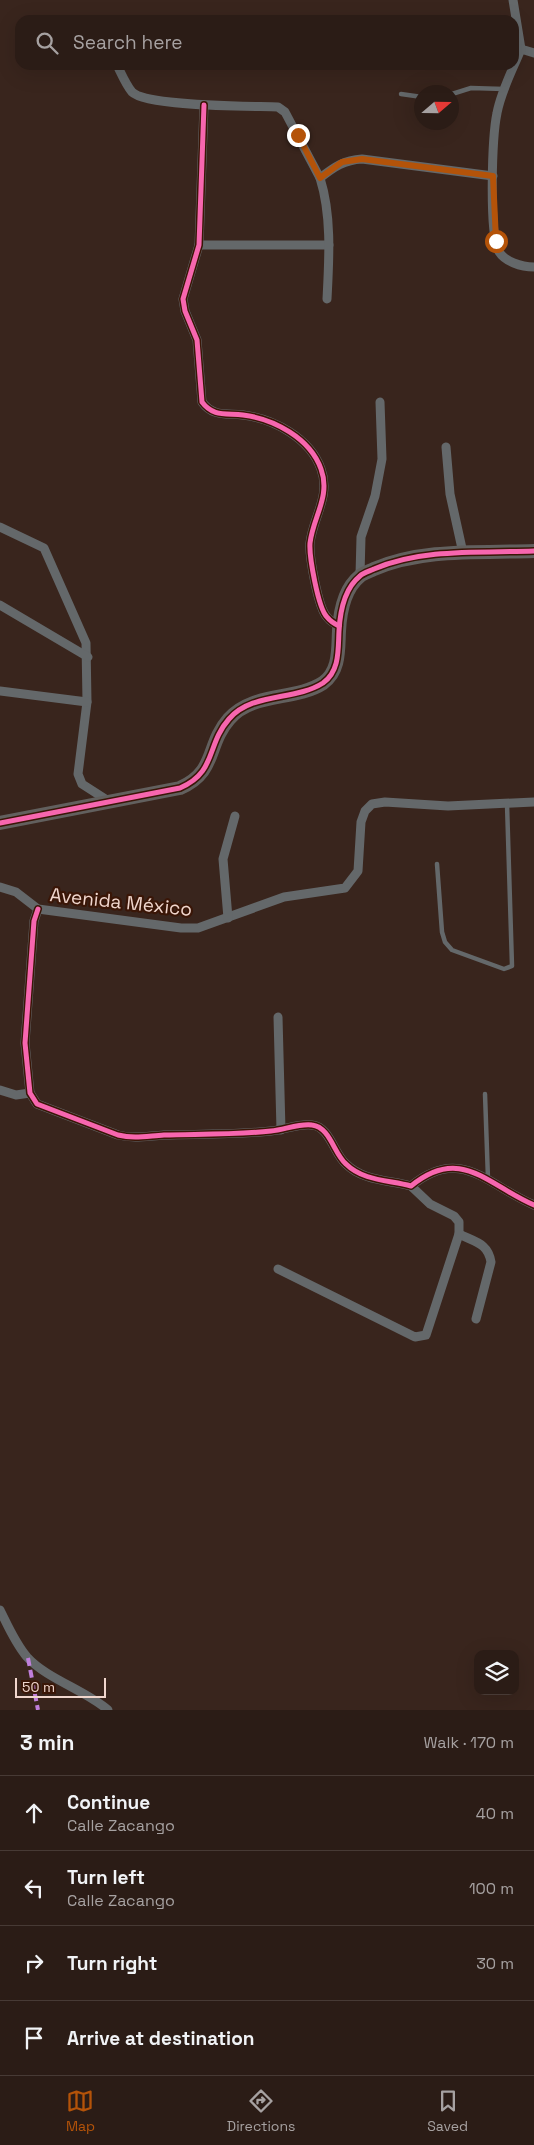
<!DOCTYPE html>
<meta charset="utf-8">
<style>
:root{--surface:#2b1c16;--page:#33251f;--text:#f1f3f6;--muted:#a6a1a1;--line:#473a35;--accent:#b45309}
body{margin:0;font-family:"Space Grotesk",sans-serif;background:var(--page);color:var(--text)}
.controls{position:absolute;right:15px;bottom:15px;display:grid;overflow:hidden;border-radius:10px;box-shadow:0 5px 20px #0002}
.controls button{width:45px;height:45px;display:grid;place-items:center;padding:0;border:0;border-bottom:1px solid var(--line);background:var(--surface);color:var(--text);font:25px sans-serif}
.compass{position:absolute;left:414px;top:85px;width:45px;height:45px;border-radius:50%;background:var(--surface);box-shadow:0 5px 20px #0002;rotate:70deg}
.scale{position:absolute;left:15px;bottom:12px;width:91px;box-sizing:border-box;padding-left:5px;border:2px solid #f0d6cd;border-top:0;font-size:14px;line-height:18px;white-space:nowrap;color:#f0d6cd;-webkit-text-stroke:4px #3a1607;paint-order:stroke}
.stop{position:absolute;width:15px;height:15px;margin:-11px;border:4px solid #b45309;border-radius:50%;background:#fff}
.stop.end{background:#b45309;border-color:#fff;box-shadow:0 1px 5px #0008}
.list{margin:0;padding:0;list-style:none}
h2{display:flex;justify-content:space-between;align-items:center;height:65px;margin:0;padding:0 20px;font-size:21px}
h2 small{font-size:16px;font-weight:400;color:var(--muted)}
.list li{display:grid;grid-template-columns:32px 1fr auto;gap:15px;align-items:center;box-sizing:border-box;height:75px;padding:0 20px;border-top:1px solid var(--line)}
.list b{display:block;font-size:19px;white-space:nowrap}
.list p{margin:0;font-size:16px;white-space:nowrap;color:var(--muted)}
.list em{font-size:16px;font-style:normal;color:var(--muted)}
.icon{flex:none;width:28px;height:28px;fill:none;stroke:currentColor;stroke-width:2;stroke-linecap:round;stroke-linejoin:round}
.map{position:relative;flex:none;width:534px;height:1710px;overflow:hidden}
.search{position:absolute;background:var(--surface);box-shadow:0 5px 20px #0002;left:15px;right:15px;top:15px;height:55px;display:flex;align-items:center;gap:12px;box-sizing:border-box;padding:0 18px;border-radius:15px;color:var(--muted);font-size:19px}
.sheet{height:365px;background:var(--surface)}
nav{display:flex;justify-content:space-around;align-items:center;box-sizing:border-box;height:70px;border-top:1px solid var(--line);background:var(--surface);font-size:14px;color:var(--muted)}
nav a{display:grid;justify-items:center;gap:2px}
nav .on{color:var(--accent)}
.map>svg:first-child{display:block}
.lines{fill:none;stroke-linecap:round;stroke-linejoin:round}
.lane{stroke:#64686a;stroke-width:4.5}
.street{stroke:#64686a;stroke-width:9}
.secondary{stroke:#62605e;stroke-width:14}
.quiet{stroke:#c07fdc;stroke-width:4;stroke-dasharray:8 4;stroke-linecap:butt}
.cycleway-casing{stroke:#3a1607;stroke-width:8}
.cycleway{stroke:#f766af;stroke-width:5}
.route{stroke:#b45309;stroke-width:6}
.labels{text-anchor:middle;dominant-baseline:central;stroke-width:4.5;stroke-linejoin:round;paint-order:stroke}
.street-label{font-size:19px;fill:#f0d6cd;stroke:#3a1607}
</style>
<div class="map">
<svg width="534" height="1710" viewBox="0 0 534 1710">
<rect width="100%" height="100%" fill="#39251d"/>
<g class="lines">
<g class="lane">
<polyline points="401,94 422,97"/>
<polyline points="452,94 471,88 504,89"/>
<polyline points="437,864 442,932 445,942 452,950 504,969 512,966 507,804"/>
<polyline points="485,1094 488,1179"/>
</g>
<g class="street">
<polyline points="513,0 521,49 534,53"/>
<path d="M 521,49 C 513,69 501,91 497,113 C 492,137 489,229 498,250 C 504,262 522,267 534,267"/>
<path d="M 117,65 C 121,73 126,85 132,92 C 147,107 253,106 278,107 L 285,112 L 320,178"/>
<path d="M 204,105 L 199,245 L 183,299 L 185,311 L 197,340 L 202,402 C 213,417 226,413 243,415 C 274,419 310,438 321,469 C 331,496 313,517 310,543 C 309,556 318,608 327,617 C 330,621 335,624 339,626"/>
<polyline points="199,245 329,245"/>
<path d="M 327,299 C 329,260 332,216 320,178 C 334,167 344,160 362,159 L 493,176"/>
<polyline points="446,447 450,494 463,553"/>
<polyline points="0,527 44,548 86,643 87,702 78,774 82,784 110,802"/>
<polyline points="360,575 361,537 375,496 382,459 380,402"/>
<polyline points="0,605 88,657"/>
<polyline points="0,691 87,702"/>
<polyline points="0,887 16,892 38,909 181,928 198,928 284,897 345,888 358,871 361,822 365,811 372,804 385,802 448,806 534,802"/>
<path d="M 38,909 L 34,921 L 25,1043 L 30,1093 L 37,1104 L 118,1135 C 134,1139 147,1136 164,1135 C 200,1134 235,1135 271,1131 C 284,1130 300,1123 312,1125 C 330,1127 334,1154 346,1164 C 363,1181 389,1180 411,1186 C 461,1145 487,1185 534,1205"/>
<polyline points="228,918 223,859 235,816"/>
<polyline points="278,1017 281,1130"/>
<polyline points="0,1090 16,1095 30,1093"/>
<path d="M 459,1234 C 475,1242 488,1243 491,1262 L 476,1319"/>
<polyline points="278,1269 415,1337 426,1335 459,1234 459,1222 454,1216 430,1204 411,1186"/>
<path d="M 0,1610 C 8,1626 15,1643 27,1657 C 47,1679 85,1690 108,1710"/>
</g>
<path class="secondary" d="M 0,823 L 180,788 C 217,772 206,745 229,719 C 252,692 295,701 323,683 C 340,671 338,649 339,631 C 340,612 345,588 360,576 C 363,573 370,571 374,569 C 423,548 481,553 534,551"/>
<polyline class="quiet" points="28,1658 38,1710"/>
<g class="cycleway-casing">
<g id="cycleway">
<path d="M 204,105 L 199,245 L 183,299 L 185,311 L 197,340 L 202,402 C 213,417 226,413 243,415 C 274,419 310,438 321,469 C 331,496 313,517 310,543 C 309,556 318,608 327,617 C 330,621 335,624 339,626"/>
<path d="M 0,823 L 180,788 C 217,772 206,745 229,719 C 252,692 295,701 323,683 C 340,671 338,649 339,631 C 340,612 345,588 360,576 C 363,573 370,571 374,569 C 423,548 481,553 534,551"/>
<path d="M 38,909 L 34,921 L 25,1043 L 30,1093 L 37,1104 L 118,1135 C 134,1139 147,1136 164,1135 C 200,1134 235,1135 271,1131 C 284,1130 300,1123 312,1125 C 330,1127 334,1154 346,1164 C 363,1181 389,1180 411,1186 C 461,1145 487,1185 534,1205"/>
</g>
</g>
<use href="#cycleway" class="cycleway"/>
</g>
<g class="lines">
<polyline class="route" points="298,135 320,178 342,162 362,159 493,176 496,241"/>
</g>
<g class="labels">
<g class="street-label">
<text transform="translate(121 902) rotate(6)">Avenida México</text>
</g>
</g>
</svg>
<div class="controls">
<button><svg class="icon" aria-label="layers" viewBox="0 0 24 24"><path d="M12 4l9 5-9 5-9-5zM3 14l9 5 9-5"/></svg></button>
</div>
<svg class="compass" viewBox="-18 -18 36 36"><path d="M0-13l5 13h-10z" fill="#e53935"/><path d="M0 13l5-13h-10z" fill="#a6a1a1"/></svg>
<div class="scale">50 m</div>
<div class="stop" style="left:496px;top:241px"></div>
<div class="stop end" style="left:298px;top:135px"></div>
<div class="search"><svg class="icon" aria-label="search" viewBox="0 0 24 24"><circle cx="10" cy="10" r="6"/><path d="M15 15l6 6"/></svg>Search here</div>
</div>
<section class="sheet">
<h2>3 min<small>Walk · 170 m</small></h2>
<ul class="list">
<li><svg class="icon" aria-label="ahead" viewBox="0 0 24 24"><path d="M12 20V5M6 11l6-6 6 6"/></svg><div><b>Continue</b><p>Calle Zacango</p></div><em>40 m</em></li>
<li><svg class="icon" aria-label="left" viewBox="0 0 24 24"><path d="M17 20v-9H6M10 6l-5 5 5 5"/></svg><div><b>Turn left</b><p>Calle Zacango</p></div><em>100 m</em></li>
<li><svg class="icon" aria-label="right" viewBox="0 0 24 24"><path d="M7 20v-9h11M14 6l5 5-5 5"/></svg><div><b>Turn right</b></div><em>30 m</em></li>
<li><svg class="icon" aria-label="arrive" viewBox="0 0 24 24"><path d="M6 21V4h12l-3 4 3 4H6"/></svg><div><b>Arrive at destination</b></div></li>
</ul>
</section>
<nav>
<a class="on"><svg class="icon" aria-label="map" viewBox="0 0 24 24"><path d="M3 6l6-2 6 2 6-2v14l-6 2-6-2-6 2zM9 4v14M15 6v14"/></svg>Map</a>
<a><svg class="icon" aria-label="directions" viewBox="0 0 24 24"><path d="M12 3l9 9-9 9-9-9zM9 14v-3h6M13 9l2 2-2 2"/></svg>Directions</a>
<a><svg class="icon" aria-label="saved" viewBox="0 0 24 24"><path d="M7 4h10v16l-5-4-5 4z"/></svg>Saved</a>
</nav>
